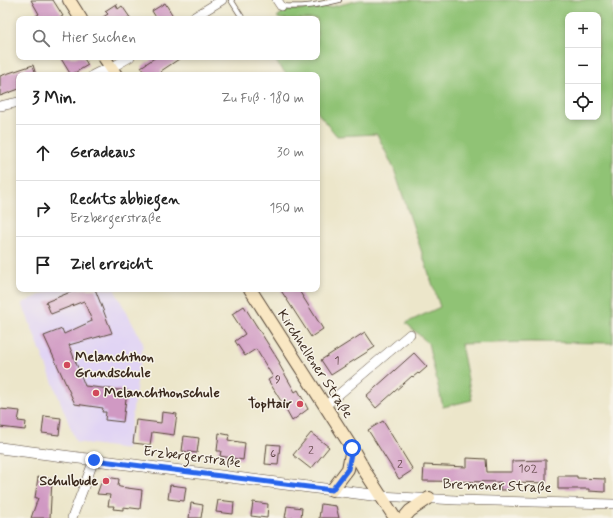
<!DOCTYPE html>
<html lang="de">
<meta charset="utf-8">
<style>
:root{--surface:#fff;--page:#f6f6f6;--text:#222;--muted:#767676;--line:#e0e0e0}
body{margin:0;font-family:Mynerve,sans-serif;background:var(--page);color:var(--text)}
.controls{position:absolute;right:12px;top:12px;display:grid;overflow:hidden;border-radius:8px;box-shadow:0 2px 6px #0003}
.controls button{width:36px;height:36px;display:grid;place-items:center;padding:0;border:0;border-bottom:1px solid var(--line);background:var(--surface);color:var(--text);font:20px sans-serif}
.stop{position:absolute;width:12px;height:12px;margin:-9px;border:3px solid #2563eb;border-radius:50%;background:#fff}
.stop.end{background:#2563eb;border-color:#fff;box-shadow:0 1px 4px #0008}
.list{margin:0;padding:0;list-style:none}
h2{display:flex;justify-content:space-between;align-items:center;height:52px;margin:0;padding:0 16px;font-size:17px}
h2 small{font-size:13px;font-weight:400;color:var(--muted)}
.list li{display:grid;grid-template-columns:26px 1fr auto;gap:12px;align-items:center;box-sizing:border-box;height:56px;padding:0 16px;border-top:1px solid var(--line)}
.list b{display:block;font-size:15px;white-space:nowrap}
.list p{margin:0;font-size:13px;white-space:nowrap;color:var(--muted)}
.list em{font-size:13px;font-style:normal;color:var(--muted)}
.icon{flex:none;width:22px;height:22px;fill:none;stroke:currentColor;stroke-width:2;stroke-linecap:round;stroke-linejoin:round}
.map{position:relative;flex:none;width:613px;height:518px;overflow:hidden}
.search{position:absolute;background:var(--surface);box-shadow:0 2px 6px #0003;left:16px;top:16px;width:304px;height:44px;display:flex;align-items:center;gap:10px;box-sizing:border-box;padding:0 14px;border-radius:8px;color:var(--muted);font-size:15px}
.panel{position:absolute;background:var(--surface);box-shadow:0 2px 6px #0003;left:16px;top:72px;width:304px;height:220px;border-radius:8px}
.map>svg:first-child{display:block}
.built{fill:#e1d4f4}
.green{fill:#90c374;stroke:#667649;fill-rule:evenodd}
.building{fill:#d099c3}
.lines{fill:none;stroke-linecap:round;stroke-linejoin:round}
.service-casing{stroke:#564638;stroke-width:6}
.minor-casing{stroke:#564638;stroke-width:10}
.tertiary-casing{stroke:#564638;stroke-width:12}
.secondary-casing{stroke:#564638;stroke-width:14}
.service{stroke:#fff;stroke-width:4.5}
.minor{stroke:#fff;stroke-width:9}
.tertiary{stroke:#fff;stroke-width:11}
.secondary{stroke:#f9e7c3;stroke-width:12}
.route{stroke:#2563eb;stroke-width:5}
.poi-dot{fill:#d1495b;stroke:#f7f3e8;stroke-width:1.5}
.labels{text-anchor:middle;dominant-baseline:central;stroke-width:3;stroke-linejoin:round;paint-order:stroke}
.number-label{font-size:12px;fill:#604647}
.poi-label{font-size:14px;font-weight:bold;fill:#3b2a1e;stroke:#f7f3e8;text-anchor:start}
.street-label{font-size:14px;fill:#3b2a1e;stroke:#f7f3e8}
</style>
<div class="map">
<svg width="613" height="518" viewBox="0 0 613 518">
<rect width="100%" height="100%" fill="#f7f3e8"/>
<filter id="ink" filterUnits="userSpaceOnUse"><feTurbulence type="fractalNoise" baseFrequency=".025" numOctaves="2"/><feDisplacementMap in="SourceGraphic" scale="8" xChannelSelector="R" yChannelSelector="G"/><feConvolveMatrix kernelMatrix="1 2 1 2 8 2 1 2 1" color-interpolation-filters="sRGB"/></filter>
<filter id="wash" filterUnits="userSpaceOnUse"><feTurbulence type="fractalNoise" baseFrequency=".012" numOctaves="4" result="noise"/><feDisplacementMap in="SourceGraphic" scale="16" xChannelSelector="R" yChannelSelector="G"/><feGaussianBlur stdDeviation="0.9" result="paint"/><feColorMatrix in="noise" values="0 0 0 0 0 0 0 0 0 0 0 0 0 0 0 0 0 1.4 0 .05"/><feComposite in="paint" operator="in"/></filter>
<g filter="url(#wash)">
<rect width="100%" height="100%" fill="#ece6ca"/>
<polygon class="built" points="54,289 114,289 143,343 127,449 76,442 22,303"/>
<path class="green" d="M 360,0 L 613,0 L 613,343 L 529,342 L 461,344 L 472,400 L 443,407 L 428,343 L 406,323 L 440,307 L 394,169 L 377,134 L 337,136 L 317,112 L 317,75 L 287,75 L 272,57 L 317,57 L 317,19 L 279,19 L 277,17 L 286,10 L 331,7 ZM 568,15 L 598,15 L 598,117 L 568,117 Z"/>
<g id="blocks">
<g class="building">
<polygon points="31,0 53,0 63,16 58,19 31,19 39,14"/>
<polygon points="165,3 175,19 157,19 152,11"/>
<polygon points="116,4 118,9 122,6 131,19 100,19 108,14 105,11"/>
<polygon points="60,57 83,57 88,65 71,75"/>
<polygon points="156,57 182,57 161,71 163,75 147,75 141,67"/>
<polygon points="33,65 36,75 19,75 19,89 0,96 0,76"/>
<polygon points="78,289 95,289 112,333 69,345 85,386 127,391 123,422 105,420 106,412 102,412 103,408 75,404 44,336 62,329 64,334 92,321 84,301 51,314 46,302"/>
<polygon points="280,289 298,289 323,329 311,337"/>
<polygon points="244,306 280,363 279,364 295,392 298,390 308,409 292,421 281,401 268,380 273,377 256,349 245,356 235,341 245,334 232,314"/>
<polygon points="365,332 375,347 331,375 321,360"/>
<polygon points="414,353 427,367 419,374 418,373 413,377 412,376 376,408 366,396"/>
<polygon points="0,409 20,411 18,421 26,422 25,430 0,427"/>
<polygon points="162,412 177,414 174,435 152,432 150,445 133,443 136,420 161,423"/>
<polygon points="44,416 61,418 59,435 42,433"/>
<polygon points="383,421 413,470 399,479 368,430"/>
<polygon points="219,433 229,435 228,440 245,443 243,460 220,456 221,451 217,451"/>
<polygon points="311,433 329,447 311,469 293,455"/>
<polygon points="184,436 199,438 197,453 182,451"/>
<polygon points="267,444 280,445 278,465 265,464"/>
<polygon points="467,458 486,459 487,472 512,472 512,461 546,460 546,483 514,482 514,490 500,490 501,482 423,481 424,465 467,467"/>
<polygon points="558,476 577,476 577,478 605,479 605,492 589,491 589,489 558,489"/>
<polygon points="38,477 52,479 50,518 31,518 38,498 35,498"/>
<polygon points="106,477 119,479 118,486 120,487 142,490 140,509 123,507 123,510 113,509 114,506 108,506 110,495 97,494 102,480"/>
<polygon points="170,485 186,487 184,501 168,499"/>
<polygon points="218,500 234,502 233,514 216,512"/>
<polygon points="253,502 268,504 267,518 251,516"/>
<polygon points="191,503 203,505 201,518 189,518"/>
<polygon points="321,504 336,506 339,518 319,518"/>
<polygon points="287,506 302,508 301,518 285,518"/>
</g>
</g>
</g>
<g filter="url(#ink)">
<use href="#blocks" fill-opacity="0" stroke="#564638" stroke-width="1"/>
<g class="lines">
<g class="service-casing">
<g id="service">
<polyline points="231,0 243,19"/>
<path d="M 281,6 C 302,8 318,5 339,0"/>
</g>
</g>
<g class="minor-casing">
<g id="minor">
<polyline points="277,0 281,6"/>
<polyline points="191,19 222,0"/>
<polyline points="93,75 99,72 111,68 130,57"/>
<polyline points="0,106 19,102"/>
<polyline points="325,406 410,334"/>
<polyline points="380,496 456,500 613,504"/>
<polyline points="72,518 94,460"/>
</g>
</g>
<g class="tertiary-casing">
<polyline id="tertiary" points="0,448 380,496"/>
</g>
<g class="secondary-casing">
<g id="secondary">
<polyline points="69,0 81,19"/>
<polyline points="104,57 116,75"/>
<polyline points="250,289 352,448 366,473 395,518"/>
<polyline points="332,490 348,469 352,448"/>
<polyline points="404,518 410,511 429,498"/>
</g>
</g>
<use href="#service" class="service"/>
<use href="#minor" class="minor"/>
<use href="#tertiary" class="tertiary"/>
<use href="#secondary" class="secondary"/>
</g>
</g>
<g class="lines" filter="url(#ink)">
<polyline class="route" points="94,460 332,490 348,469 352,448"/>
</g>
<g class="poi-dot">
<circle cx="67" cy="365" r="4"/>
<circle cx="96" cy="393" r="4"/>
<circle cx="300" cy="404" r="4"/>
<circle cx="106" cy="481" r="4"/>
</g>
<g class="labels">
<g class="number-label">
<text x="337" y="361">1</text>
<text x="278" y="380">9</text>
<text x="311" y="451">2</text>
<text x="273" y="454">6</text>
<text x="400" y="465">2</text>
<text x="528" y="469">102</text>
</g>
<g class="poi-label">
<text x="75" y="357">Melanchthon<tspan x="75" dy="16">Grundschule</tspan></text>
<text x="104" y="393">Melanchthonschule</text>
<text x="292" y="404" text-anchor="end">TopHair</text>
<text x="98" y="481" text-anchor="end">Schulbude</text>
</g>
<g class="street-label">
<text transform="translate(315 364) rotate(57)">Kirchhellener Straße</text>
<text transform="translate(192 457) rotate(7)">Erzbergerstraße</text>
<text transform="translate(497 486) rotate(2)">Bremener Straße</text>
</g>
</g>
</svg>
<div class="controls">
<button>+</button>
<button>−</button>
<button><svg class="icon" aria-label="locate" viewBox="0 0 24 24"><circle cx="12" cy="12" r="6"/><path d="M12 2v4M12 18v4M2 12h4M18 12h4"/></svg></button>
</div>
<div class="stop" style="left:352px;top:448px"></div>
<div class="stop end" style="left:94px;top:460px"></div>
<div class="search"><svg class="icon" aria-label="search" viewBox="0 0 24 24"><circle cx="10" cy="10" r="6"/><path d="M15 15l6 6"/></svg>Hier suchen</div>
<section class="panel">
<h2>3 Min.<small>Zu Fuß · 180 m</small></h2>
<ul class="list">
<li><svg class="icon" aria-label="ahead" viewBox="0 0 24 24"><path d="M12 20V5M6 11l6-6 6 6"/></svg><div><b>Geradeaus</b></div><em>30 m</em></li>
<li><svg class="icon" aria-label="right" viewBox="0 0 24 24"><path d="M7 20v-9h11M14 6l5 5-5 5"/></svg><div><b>Rechts abbiegen</b><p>Erzbergerstraße</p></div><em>150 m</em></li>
<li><svg class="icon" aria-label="arrive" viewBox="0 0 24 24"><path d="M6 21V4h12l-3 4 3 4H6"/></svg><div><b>Ziel erreicht</b></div></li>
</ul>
</section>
</div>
